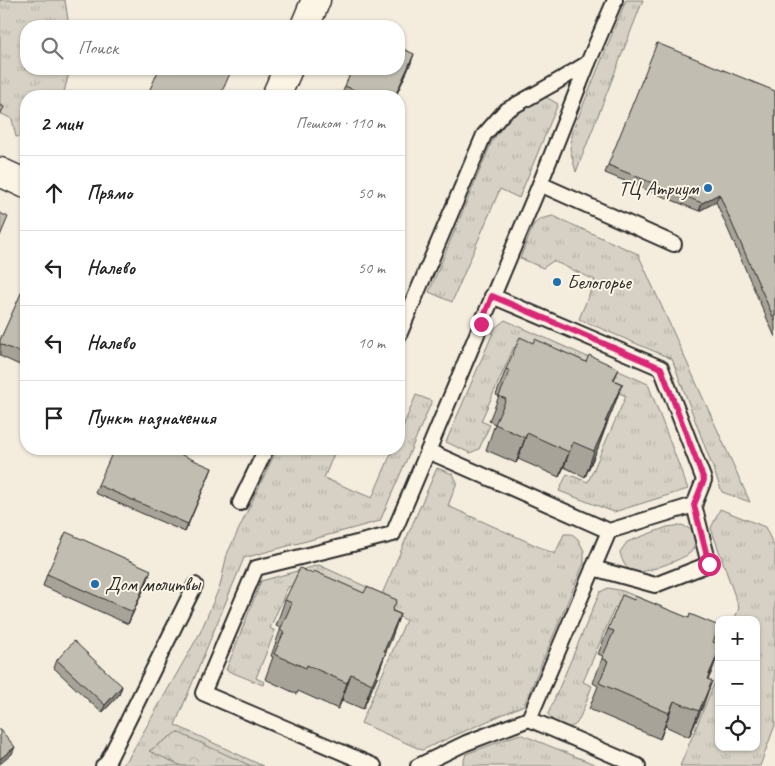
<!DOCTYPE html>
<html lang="ru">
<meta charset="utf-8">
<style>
:root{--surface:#fff;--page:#f2f2f2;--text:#222;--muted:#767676;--line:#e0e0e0}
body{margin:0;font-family:Caveat,sans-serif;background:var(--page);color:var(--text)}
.controls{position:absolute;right:15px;bottom:15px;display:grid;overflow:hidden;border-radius:10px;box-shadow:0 1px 4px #0004}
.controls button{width:45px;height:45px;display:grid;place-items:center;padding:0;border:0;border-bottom:1px solid var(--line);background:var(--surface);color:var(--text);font:25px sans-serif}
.stop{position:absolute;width:15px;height:15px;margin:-11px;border:4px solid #db2777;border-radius:50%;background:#fff}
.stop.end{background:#db2777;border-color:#fff;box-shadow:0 1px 5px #0008}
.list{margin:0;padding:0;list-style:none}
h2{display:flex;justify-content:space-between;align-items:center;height:65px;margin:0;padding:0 20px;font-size:21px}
h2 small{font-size:16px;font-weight:400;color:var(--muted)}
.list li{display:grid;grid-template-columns:32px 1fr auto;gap:15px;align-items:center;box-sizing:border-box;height:75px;padding:0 20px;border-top:1px solid var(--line)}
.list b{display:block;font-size:19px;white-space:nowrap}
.list em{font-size:16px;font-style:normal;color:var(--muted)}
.icon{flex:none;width:28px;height:28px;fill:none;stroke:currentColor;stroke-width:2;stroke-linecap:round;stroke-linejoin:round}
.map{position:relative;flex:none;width:775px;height:766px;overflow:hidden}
.search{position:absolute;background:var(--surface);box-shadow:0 1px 4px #0004;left:20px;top:20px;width:385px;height:55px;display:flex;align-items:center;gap:12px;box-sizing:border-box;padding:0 18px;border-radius:20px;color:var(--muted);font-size:19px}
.panel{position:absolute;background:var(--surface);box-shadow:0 1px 4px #0004;left:20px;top:90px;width:385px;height:365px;border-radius:20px}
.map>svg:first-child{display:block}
.grass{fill:url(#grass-tufts);stroke:#807e78}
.forest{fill:url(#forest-crowns);stroke:#807e78}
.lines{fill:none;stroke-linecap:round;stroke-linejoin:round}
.service-casing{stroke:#2b2b2b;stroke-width:18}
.minor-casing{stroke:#2b2b2b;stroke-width:31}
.service{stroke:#fcf5e5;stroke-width:14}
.minor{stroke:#fcf5e5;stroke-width:28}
.wall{fill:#a7a398;stroke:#2b2b2b}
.shaded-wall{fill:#88847c;stroke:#2b2b2b}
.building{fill:#c2bdb1;stroke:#2b2b2b}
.route{stroke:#db2777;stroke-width:6}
.poi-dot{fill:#1f6fb2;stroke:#fcf5e5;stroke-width:2}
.labels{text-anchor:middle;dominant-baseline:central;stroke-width:4;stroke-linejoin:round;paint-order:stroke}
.poi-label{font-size:20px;fill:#2b2b2b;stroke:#fcf5e5;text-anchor:start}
</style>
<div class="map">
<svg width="775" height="766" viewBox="0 0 775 766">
<defs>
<pattern id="grass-tufts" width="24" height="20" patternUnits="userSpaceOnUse" patternTransform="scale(1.25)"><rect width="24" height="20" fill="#d6d1c4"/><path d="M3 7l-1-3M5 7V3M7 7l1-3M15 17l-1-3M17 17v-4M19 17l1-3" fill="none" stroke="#b8b4a9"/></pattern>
<pattern id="forest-crowns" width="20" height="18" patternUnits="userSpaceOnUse" patternTransform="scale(1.25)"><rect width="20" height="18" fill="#d6d1c4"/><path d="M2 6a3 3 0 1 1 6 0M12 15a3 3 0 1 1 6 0" fill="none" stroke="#b8b4a9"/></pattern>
</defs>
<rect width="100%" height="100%" fill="#f4edde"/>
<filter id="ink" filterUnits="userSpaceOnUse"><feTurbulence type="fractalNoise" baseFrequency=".02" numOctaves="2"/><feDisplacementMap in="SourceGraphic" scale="10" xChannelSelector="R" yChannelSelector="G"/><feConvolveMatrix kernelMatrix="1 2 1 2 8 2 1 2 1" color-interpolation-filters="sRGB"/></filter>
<g filter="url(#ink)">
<g class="grass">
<polygon points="0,0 65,0 69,26 26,26 26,69 70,69 63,96 26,96 26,135 16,137 12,119 0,113"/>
<polygon points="626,0 643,0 576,172 570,149 573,130"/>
<polygon points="546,97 558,104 519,198 500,189 452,302 429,292 492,141 509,118"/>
<polygon points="553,216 638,254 750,502 722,492 672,359 579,319 595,280 553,261 543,268 520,258 534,224 540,219"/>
<polygon points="505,320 648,384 688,489 614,512 559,491 567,474 588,482 626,396 514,347 481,421 490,425 479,449 470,453 446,442 495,328"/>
<polygon points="416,395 432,401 380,521 244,558 175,725 263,766 120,766 128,759 200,633 220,586 227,554 277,449 336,449 324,478 372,498 393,449 399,449 399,436"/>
<polygon points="437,468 453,474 457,482 448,506 555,554 564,534 572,534 578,539 584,551 584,563 524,705 422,750 361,723 406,620 322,581 288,587 270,628 275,631 256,678 264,682 263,685 226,670 261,581 319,565 382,594"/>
<polygon points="720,509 765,527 775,548 775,725 760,766 680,766 719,672 719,747 756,747 756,620 734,620 739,608 711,528"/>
<path d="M 682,525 L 692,530 L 697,539 C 695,543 694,550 690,553 C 683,559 648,572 639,572 C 627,573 622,562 620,552 L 627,542 L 667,527 Z"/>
<path d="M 608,588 L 623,591 L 719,631 L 719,652 L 615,607 L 583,682 L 592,686 C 589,694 580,720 576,724 C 565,733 554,723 548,714 L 600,592 Z"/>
<polygon points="520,734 599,766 462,766 466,754"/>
</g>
<polygon class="forest" points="177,732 251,766 182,766 149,751"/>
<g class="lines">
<g class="service-casing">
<g id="service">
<polyline points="540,184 674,244"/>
<polyline points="399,335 484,135 505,111 553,84 588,63"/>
<polyline points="428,451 540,184 588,63 615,0"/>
<polyline points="240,503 266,449"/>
<polyline points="593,568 655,585 709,564 694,505"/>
<polyline points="529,719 609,531"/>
<polyline points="103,766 107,763 195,585"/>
<polyline points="374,766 203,693 256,568 393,534 428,451 609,531 694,505 704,480 661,368 492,296"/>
<polyline points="418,766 466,743 529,719 638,766"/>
</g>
</g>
<g class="minor-casing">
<g id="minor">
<polyline points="305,26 316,0"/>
<polyline points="276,96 288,69"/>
<polyline points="0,172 26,184"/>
</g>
</g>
<use href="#service" class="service"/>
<use href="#minor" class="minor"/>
</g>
<g class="wall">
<polygon points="411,63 396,96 346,96 342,94 345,86"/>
<polygon points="775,91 775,337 716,202 699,211 605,173 608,165"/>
<polygon points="26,287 26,368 0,356 0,340"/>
<polygon points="533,343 586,362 619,369 614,380 622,384 598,448 585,477 564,467 559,477 518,459 516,463 486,450 495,424 489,421 499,396 496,395 506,369"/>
<polygon points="212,468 185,532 95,493 98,485"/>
<polygon points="151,570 147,582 128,624 43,586 47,574"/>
<polygon points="285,600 393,611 400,614 386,652 377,677 363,709 342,700 338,709 298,691 297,694 265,679 273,657 271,656 281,628 276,626"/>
<polygon points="608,629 714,642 712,671 708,679 703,706 689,737 665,726 660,739 589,709 598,686 593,683 603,656 598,654"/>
<polygon points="57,660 122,686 119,695 102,713 54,668"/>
</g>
<g class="shaded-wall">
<polygon points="414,54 411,63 395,96"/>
<polygon points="719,194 716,202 699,211 702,203"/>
<polygon points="622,384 613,409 596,447 605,422"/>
<polygon points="607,422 598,448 585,477 594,451"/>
<polygon points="527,433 518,459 516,463 525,438"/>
<polygon points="573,442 564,467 559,477"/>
<polygon points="212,468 209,476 185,532 188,524"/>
<polygon points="151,570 147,582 128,624 133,612"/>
<polygon points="400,614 391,640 375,676 384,651"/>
<polygon points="386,652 377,677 363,709 372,684"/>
<polygon points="719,652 712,671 698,704 707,679"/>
<polygon points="351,674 342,700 338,709 347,683"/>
<polygon points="712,681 703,706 689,737 699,711"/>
<polygon points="122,686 119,695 102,713 105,705"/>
<polygon points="674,701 665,726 660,739 669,713"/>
<polygon points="15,747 12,754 0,764 0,759"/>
</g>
<g class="building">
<polygon points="657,43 775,91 775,321 719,194 702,203 608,165"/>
<polygon points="399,47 414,54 395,96 368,96 345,86 352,69 399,69"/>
<polygon points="159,69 232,69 220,96 147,96"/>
<polygon points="0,105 4,107 0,115"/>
<polygon points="0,213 8,217 0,236"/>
<polygon points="26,287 26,355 0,344 0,340 22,291 24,292"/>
<polygon points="520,337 533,343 535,339 586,362 589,355 619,369 613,380 622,384 605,422 607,422 594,451 573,442 569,452 527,433 525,438 495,424 506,399 499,396 510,371 506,369"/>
<polygon points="114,449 168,449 212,468 188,524 98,485"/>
<polygon points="66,532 151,570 133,612 47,574"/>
<polygon points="300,568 313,574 314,571 364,593 367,587 397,600 392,611 400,614 384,651 386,652 372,684 351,674 347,683 307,665 306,668 274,654 284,632 280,630 292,603 285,600"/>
<polygon points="622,595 634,600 635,596 689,618 690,614 719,626 719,628 713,642 719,644 719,651 707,679 712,681 699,711 674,701 669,713 599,683 608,661 602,658 614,631 608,629"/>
<polygon points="74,641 122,686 105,705 57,660"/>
<polygon points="0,729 15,747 0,759"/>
</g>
</g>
<g class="lines" filter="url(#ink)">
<polyline class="route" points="481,324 492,296 661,368 704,480 694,505 709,564"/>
</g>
<g class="poi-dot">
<circle cx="708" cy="188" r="5"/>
<circle cx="557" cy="282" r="5"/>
<circle cx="95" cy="584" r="5"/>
</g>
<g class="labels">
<g class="poi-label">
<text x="698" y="188" text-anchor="end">ТЦ Атриум</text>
<text x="567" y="282">Белогорье</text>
<text x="105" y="584">Дом молитвы</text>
</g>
</g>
</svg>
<div class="controls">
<button>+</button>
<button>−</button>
<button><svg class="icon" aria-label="locate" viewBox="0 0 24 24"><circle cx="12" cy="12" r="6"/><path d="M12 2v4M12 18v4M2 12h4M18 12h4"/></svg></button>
</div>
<div class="stop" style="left:709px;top:564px"></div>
<div class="stop end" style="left:481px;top:324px"></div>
<div class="search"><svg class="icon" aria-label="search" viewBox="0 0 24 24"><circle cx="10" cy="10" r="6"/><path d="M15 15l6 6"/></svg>Поиск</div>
<section class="panel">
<h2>2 мин<small>Пешком · 110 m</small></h2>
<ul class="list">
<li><svg class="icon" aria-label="ahead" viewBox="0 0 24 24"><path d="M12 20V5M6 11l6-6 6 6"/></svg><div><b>Прямо</b></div><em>50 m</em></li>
<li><svg class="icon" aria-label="left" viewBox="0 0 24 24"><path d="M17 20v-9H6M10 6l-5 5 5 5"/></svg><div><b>Налево</b></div><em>50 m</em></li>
<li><svg class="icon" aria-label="left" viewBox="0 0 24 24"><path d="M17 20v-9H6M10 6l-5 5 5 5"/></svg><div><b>Налево</b></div><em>10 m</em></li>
<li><svg class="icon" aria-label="arrive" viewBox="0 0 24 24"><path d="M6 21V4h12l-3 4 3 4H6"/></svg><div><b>Пункт назначения</b></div></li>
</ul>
</section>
</div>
